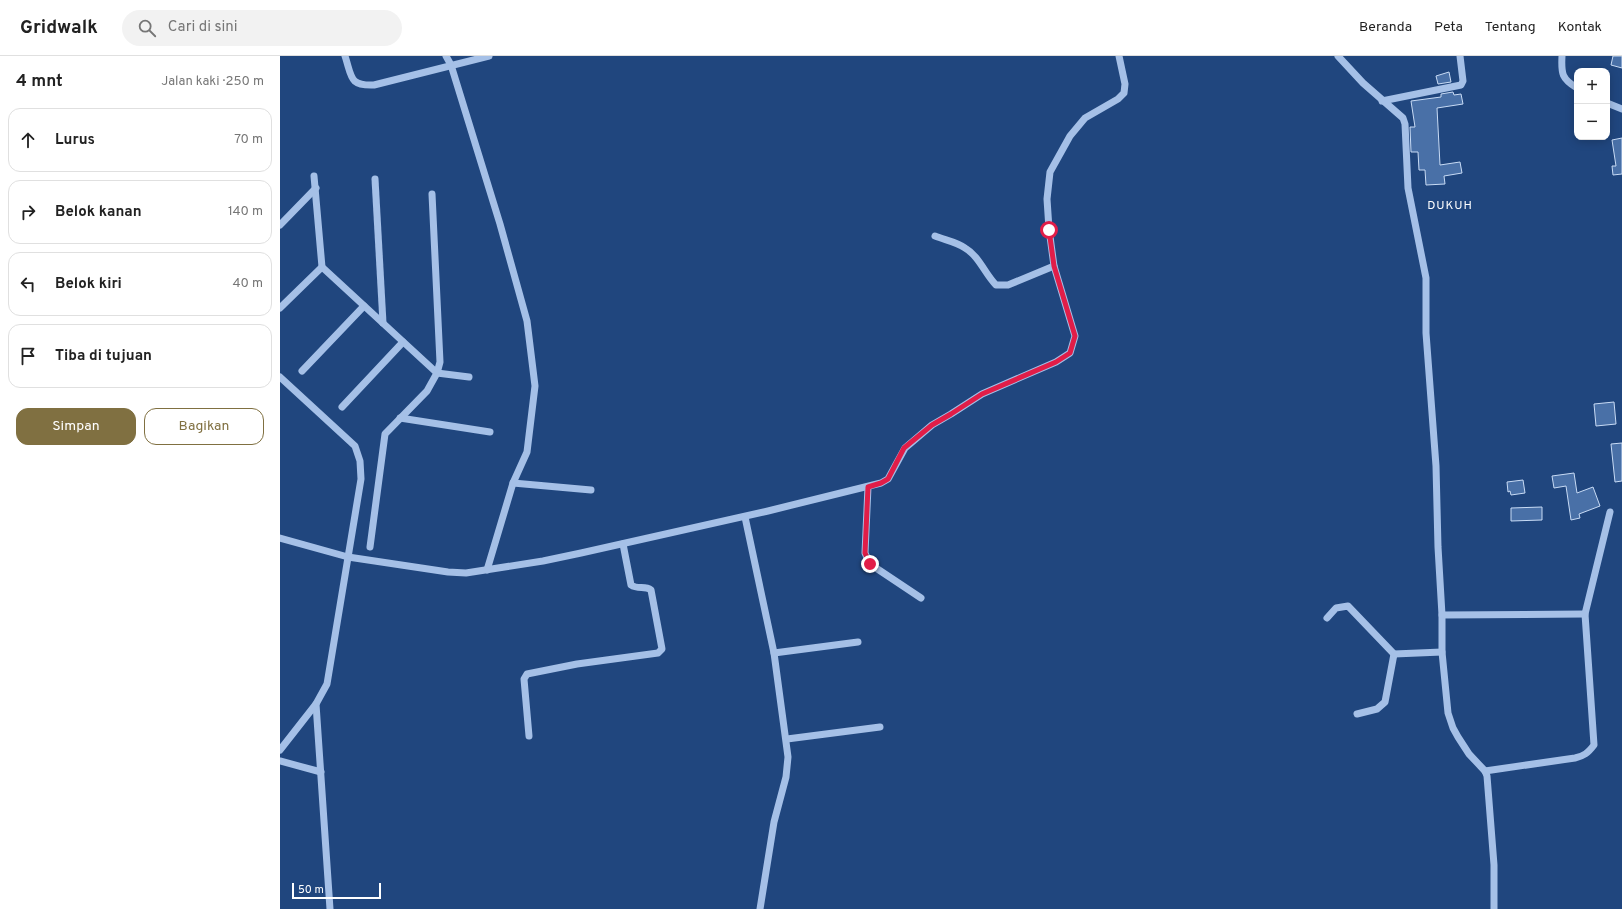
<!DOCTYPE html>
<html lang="id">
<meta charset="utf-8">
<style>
:root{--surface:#fff;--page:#f2f2f2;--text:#222;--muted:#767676;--line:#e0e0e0;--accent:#807041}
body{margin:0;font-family:Overpass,sans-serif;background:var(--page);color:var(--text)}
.controls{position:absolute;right:12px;top:12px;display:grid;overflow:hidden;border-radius:8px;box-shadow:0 2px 10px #0003}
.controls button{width:36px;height:36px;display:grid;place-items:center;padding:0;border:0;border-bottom:1px solid var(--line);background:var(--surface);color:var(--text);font:20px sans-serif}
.scale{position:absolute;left:12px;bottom:10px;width:89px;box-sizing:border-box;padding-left:4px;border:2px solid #fff;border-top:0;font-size:11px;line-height:14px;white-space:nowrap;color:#fff;-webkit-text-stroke:3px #20467e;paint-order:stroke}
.stop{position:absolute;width:12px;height:12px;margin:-9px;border:3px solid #e11d48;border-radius:50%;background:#fff}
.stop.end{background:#e11d48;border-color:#fff;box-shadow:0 1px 4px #0008}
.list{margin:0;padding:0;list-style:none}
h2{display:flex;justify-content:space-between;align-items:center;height:52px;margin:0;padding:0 16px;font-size:17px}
h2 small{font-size:13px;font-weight:400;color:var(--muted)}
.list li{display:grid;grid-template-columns:26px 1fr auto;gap:12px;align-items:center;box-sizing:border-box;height:64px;margin:0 8px 8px;padding:0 8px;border:1px solid var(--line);border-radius:12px}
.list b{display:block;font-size:15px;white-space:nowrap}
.list em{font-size:13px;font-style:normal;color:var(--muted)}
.actions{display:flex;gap:8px;padding:12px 16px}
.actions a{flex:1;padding:9px 0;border:1px solid var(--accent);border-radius:12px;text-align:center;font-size:14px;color:var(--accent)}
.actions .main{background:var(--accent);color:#fff}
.icon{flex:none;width:22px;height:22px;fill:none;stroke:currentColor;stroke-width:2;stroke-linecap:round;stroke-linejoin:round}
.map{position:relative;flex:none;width:1342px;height:853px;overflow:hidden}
header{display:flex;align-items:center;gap:24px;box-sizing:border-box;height:56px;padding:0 20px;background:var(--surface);border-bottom:1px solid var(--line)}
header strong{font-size:19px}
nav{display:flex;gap:22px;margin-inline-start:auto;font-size:14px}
.search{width:280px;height:36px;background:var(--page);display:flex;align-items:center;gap:10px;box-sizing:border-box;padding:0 14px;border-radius:22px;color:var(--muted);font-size:15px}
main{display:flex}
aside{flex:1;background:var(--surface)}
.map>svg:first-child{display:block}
.building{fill:#4970a7;stroke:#c8dbf5}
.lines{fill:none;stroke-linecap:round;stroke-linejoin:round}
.minor{stroke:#a5c0e7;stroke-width:7}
.route{stroke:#e11d48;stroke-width:5}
.labels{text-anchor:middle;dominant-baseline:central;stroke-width:3;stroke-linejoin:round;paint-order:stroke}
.quarter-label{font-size:12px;letter-spacing:1px;fill:#fff;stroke:#20467e}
</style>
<header>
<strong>Gridwalk</strong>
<div class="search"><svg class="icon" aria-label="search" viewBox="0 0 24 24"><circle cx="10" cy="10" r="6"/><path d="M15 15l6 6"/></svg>Cari di sini</div>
<nav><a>Beranda</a><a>Peta</a><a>Tentang</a><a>Kontak</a></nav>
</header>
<main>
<aside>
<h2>4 mnt<small>Jalan kaki · 250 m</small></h2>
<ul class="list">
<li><svg class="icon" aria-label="ahead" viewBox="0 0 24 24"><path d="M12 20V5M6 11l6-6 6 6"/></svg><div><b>Lurus</b></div><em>70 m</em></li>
<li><svg class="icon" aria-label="right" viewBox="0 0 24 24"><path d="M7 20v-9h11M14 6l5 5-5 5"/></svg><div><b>Belok kanan</b></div><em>140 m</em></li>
<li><svg class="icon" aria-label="left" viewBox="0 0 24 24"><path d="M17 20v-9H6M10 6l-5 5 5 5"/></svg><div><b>Belok kiri</b></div><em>40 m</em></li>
<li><svg class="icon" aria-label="arrive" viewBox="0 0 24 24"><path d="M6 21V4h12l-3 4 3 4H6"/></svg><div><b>Tiba di tujuan</b></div></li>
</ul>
<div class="actions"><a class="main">Simpan</a><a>Bagikan</a></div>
</aside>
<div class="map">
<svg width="1342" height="853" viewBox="0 0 1342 853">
<rect width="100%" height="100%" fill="#20467e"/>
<g class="building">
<polygon points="1333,0 1342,0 1342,12 1331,9"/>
<polygon points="1169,16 1171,26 1158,28 1156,20"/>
<polygon points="1173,36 1174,39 1181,38 1183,48 1157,52 1160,109 1180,106 1182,117 1164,120 1165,128 1146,129 1145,114 1139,114 1138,96 1131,96 1130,71 1135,71 1131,45 1161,41 1161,38"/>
<polygon points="1342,82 1342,118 1333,119 1332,110 1336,110 1332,84"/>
<polygon points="1334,346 1336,368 1316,370 1314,348"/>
<polygon points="1342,387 1342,425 1335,426 1331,388"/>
<polygon points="1294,417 1297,437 1313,431 1320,450 1299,458 1300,462 1291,464 1286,430 1274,432 1272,420"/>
<polygon points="1243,424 1245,437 1231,439 1230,435 1228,436 1227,426"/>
<polygon points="1262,451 1262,464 1231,465 1231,452"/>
</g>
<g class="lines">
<g class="minor">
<path d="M 65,0 C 72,21 69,30 94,29 L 209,0"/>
<polyline points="166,0 171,9 220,168 247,265 255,330 247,396 233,427 207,514"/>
<polyline points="1058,0 1083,27 1123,62 1125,68 1128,132 1146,222 1146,277 1156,410 1158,491 1162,559 1162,596 1168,657 1173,672 1178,681 1189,698 1205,715 1207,720 1214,809 1214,853"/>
<path d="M 1282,0 C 1281,18 1282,23 1297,32"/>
<polyline points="1102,45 1181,29 1183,25 1180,0"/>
<polyline points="1327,47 1342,53"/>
<polyline points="34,120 42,211 157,317 189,321"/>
<polyline points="95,123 103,267"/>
<polyline points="0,169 36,132"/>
<path d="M 655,180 C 665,184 677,186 685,192 C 699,200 705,218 716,229 L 728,229 L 774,210"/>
<polyline points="0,252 42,211"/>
<polyline points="22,315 84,250"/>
<polyline points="0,321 75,390 80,405 81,423 47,628 36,648 50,853"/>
<polyline points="62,351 123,286"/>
<polyline points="120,362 210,376"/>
<polyline points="233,427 311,434"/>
<polyline points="588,431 585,497 590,508 641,542"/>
<polyline points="465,461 494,597 508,701 506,721 494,766 480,853"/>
<polyline points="0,482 68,501 168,516 186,517 263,505 301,497 488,455 601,427 608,423 625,392 652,369 671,358 702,338 776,306 790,297 795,280 774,210 769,173 767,143 770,116 790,80 805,62 838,43 844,37 845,28 839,0"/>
<polyline points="90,491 105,378 147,335 157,317 160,306 152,138"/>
<polyline points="1162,559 1305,558"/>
<polyline points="1047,562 1056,552 1068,550 1114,598 1162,596"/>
<polyline points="494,597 578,586"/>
<polyline points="1077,658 1097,653 1105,646 1114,598"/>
<path d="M 249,680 L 244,623 L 247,618 L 297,608 L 378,597 L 382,593 L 371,534 C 365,529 358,534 351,529 L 343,488"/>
<polyline points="507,683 600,671"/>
<polyline points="0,694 36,648"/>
<polyline points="0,705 41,716"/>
<path d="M 1205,715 L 1295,702 C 1304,700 1308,697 1314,689 L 1305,558 L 1330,456"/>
</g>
</g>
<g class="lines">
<polyline class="route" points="590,508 585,497 588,431 601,427 608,423 624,392 652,369 671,358 702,338 776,306 790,297 795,280 774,210 769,174"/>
</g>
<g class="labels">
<g class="quarter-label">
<text x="1170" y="150">DUKUH</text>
</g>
</g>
</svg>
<div class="controls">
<button>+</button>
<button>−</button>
</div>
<div class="scale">50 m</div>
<div class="stop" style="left:769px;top:174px"></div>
<div class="stop end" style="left:590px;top:508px"></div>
</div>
</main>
